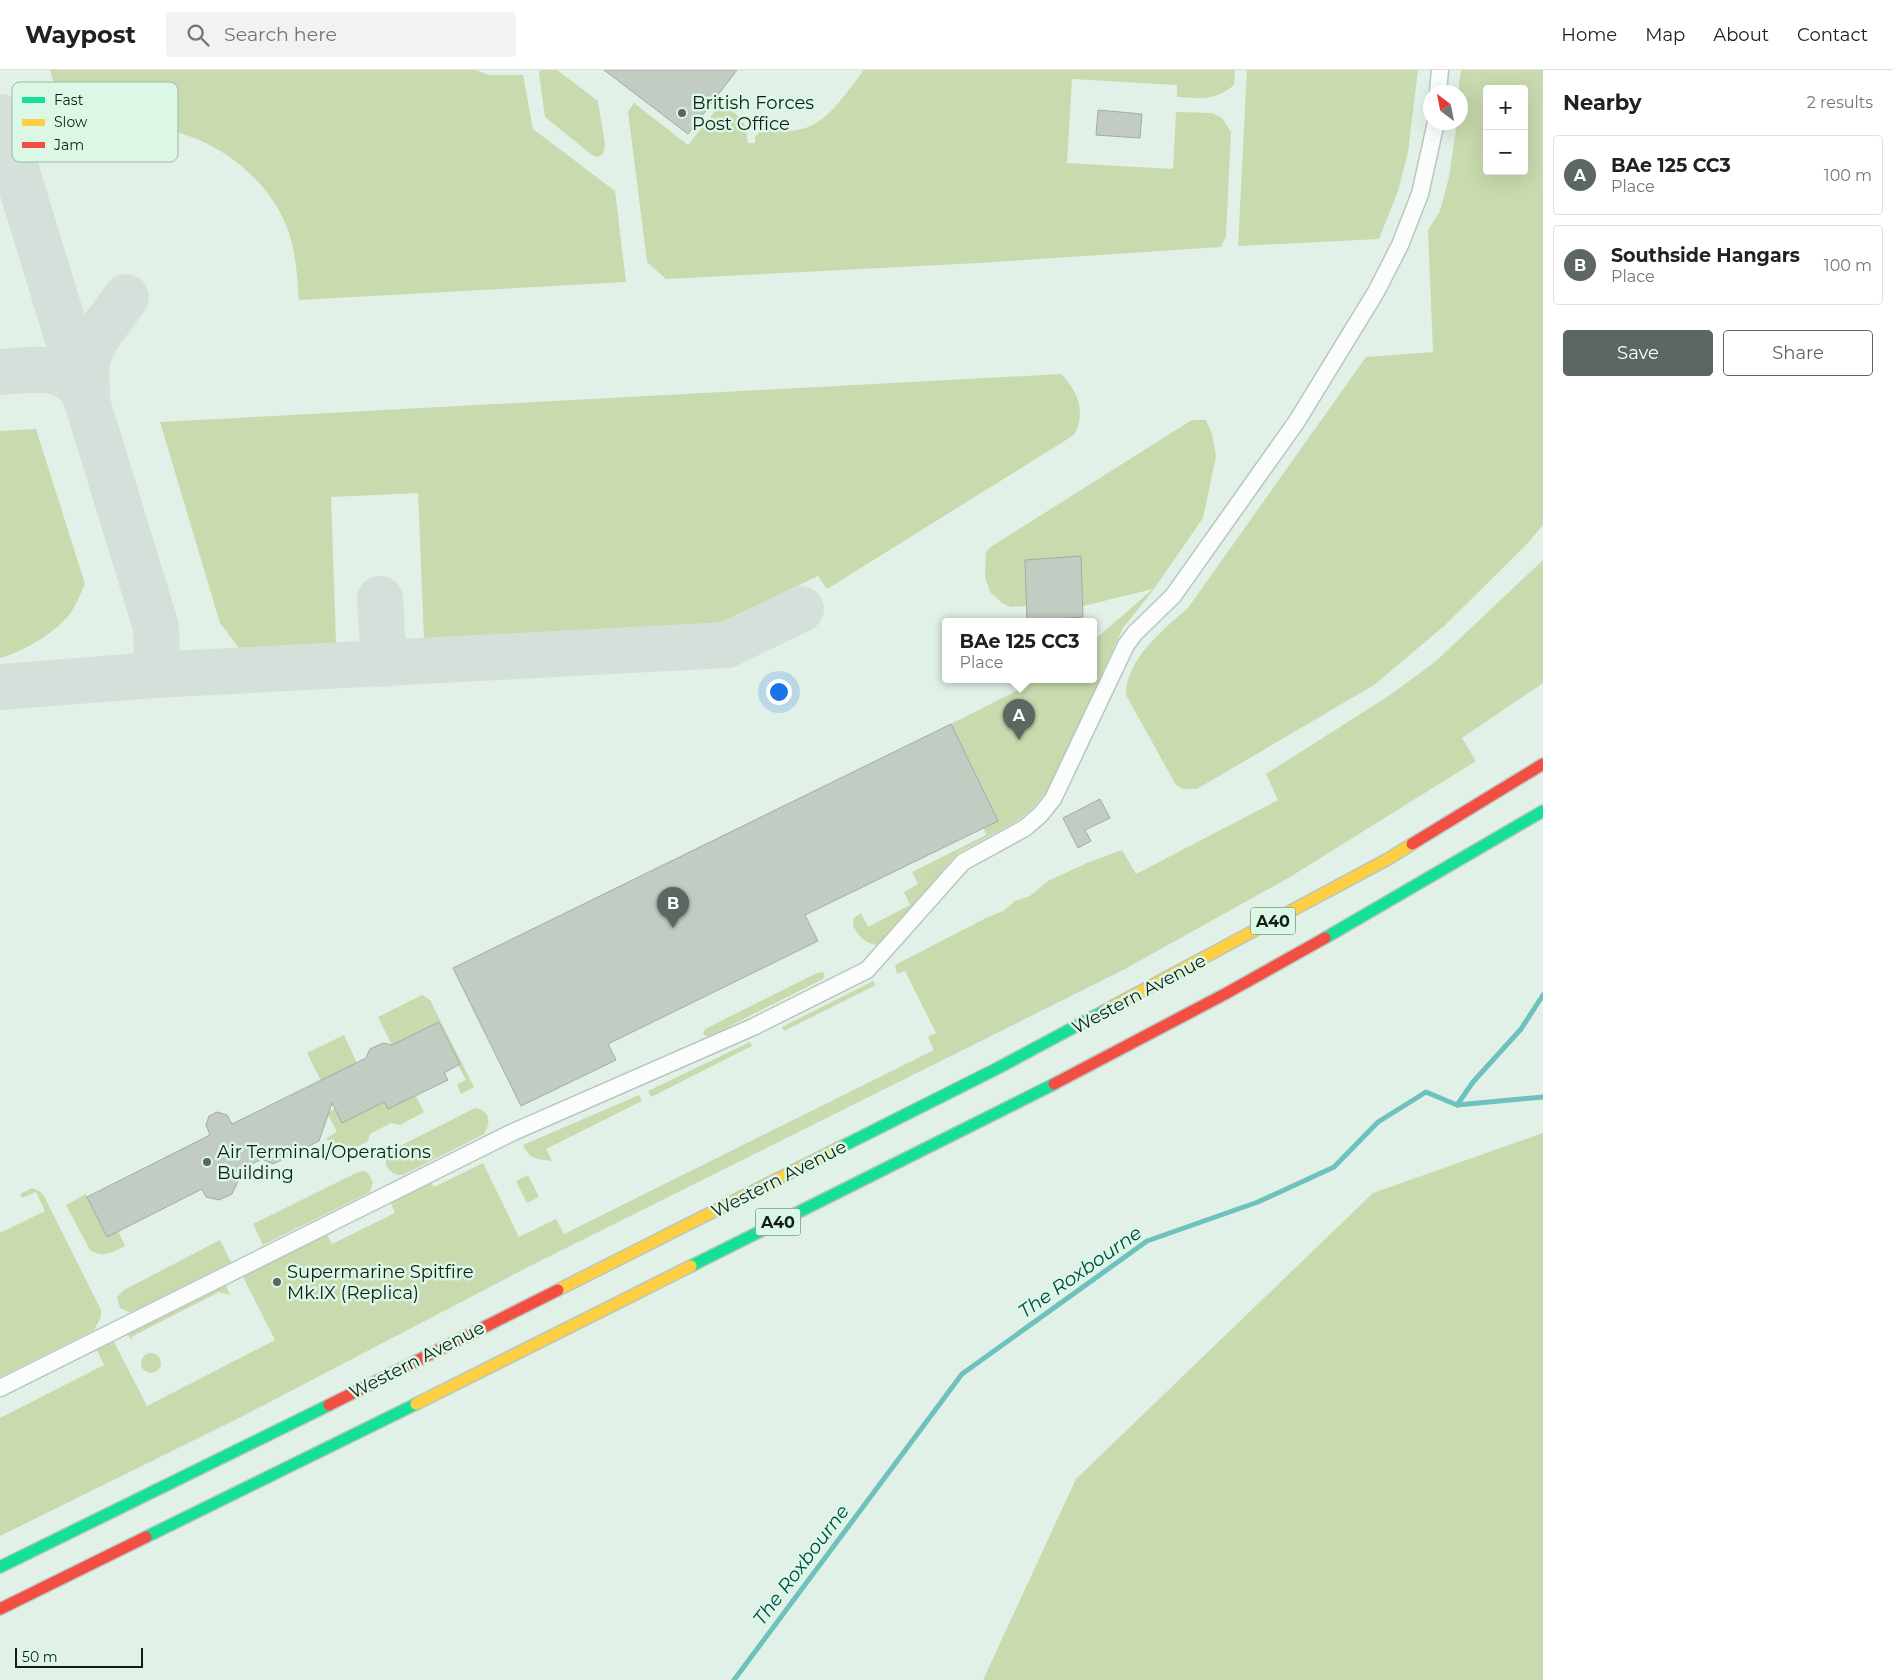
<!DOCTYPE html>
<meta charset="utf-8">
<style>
:root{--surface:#fff;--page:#f2f2f2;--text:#202124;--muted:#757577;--line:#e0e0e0;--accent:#5b6760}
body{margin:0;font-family:Montserrat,sans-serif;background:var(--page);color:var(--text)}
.controls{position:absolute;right:15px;top:15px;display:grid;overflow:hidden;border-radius:5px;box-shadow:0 5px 20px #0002}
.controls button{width:45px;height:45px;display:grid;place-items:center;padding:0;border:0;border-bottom:1px solid var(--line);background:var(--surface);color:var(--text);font:25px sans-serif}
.compass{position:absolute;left:1423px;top:15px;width:45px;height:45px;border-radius:50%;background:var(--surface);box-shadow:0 5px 20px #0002;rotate:328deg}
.scale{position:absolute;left:15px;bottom:12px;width:128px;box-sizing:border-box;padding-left:5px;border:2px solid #131d17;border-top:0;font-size:14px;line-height:18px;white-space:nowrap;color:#131d17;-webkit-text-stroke:4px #daf8e5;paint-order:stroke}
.you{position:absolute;left:778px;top:621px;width:18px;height:18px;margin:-12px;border:4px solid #fff;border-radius:50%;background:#1a73e8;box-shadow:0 0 0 8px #1a73e833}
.badge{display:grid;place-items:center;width:32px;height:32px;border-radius:50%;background:var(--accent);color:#fff;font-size:16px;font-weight:700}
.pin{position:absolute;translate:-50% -41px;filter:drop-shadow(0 1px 2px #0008)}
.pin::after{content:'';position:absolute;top:26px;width:18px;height:15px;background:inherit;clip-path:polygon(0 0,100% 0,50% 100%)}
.popup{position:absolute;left:942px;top:548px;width:155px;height:65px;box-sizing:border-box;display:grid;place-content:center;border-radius:5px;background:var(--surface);filter:drop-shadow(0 1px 4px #0005);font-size:16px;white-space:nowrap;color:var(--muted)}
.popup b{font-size:19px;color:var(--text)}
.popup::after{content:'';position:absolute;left:50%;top:100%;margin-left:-10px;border:10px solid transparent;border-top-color:var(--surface)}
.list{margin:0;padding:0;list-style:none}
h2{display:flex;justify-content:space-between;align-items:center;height:65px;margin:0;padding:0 20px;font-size:21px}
h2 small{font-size:16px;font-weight:400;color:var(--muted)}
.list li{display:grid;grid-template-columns:32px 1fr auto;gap:15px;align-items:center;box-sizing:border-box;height:80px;margin:0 10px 10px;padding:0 10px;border:1px solid var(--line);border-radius:5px}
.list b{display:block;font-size:19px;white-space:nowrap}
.list p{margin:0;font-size:16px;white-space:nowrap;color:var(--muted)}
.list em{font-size:16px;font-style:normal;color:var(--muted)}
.actions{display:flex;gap:10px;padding:15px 20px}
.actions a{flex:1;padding:11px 0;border:1px solid var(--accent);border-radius:5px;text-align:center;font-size:18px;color:var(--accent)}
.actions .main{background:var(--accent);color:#fff}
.icon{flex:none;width:28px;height:28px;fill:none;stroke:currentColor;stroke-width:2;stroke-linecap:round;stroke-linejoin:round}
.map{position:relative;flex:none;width:1543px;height:1610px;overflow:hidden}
header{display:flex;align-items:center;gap:30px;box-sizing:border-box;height:70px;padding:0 25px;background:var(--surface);border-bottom:1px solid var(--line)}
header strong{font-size:24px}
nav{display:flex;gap:28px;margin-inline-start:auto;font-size:18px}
.search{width:350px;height:45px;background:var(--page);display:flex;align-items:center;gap:12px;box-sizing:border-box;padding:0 18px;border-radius:5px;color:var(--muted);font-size:19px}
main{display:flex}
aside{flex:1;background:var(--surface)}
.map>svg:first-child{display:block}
.green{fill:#c9daae;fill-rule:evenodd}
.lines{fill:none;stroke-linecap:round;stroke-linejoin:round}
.stream{stroke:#6ec1bc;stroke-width:5}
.taxiway{stroke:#d6e0da;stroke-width:46}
.building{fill:#c2ccc3;stroke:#a2aca3}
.street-casing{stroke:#b9c6be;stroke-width:19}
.fast-casing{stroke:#b9c6be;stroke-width:14}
.slow-casing{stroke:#b9c6be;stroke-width:14}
.jam-casing{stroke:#b9c6be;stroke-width:14}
.street{stroke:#fafdfb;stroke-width:16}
.fast{stroke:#16e098;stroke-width:11}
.slow{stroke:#ffcf43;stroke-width:11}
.jam{stroke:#f24e42;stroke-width:11}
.poi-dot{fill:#5b6760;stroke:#daf8e5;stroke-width:2}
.labels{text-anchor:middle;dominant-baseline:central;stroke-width:5;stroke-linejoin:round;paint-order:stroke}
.shield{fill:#daf8e5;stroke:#4f5f55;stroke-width:1}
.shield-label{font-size:16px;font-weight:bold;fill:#131d17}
.poi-label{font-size:18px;fill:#131d17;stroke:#daf8e5;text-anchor:start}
.street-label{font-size:18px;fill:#131d17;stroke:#daf8e5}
.water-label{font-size:19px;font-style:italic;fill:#014847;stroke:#daf8e5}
.key{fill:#daf8e5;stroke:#9eb6a7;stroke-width:1}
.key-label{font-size:14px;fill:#131d17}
</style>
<header>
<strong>Waypost</strong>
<div class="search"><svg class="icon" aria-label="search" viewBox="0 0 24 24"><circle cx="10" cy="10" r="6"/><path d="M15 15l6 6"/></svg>Search here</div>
<nav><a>Home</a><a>Map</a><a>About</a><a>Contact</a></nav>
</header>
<main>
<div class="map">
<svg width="1543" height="1610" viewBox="0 0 1543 1610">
<rect width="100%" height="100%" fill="#e1f1e7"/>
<g class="green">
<path d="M 50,0 L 475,0 L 490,5 L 523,5 L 533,59 L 615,121 L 626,212 L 299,230 C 297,204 296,179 286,155 C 264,101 201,57 142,58 C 118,58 94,66 71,73 Z"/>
<polygon points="541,0 557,0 598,31 605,75 603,84 598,87 592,85 545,47 539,3"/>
<path d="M 864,0 L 1235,0 L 1234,15 C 1213,32 1202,28 1177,27 L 1177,15 L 1072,9 L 1067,93 L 1173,99 L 1176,42 L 1212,43 L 1222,48 L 1231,62 L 1226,166 L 1221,177 L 979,193 L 666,209 L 647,192 L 628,42 L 634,33 L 688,75 L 718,37 L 724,36 C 744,49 745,50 748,73 L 755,73 L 755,67 L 765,56 C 816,75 837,34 864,0 Z"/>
<polygon points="1247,0 1418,0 1408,82 1398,121 1379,169 1238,176"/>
<path d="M 1461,0 L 1543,0 L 1543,455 L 1525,476 L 1444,556 L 1374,615 L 1197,719 L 1183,719 L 1176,715 L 1126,625 C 1126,589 1163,560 1188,538 L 1366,287 L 1433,282 L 1428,160 L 1440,141 L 1449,107 L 1457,53 L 1460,52 L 1460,22 L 1458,22 ZM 1487,19 L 1524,19 L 1524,101 L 1487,101 Z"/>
<path d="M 1061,304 C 1079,322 1086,343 1074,365 L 827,519 L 818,506 L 718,554 L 424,569 L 418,423 L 331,427 L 336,573 L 239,578 L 220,553 L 160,352 Z"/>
<path d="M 1192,350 L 1206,350 L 1212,364 L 1216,386 L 1203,448 L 1154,519 L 1123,558 L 1050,717 L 1031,740 L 1017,751 L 958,783 L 880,873 L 876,875 C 864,873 859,866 853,856 L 854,848 L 861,843 L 868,857 L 910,835 L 904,822 L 918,814 L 912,802 L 986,765 L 951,654 L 1040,609 L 1093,609 L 1093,571 L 1153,519 L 1083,536 L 1080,486 L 1025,490 L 1027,536 L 1011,537 L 1002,533 L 990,522 L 985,507 L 986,482 L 992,476 Z"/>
<path d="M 36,359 L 85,514 C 81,522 78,531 73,539 C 61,560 23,582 0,588 L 0,361 Z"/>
<polygon points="1543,490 1543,613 1462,668 1476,691 1290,807 1125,899 528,1197 243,1346 0,1466 0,1348 104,1295 96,1278 113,1270 147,1336 275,1270 242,1205 326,1163 332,1174 395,1143 390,1131 430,1111 434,1117 483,1093 519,1167 556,1149 564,1164 934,980 928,967 936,963 905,901 897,904 895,895 988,847 1003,841 1015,831 1030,826 1048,811 1087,793 1122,780 1136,804 1278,730 1266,704 1387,627 1435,592"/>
<polygon points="823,902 825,906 823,909 710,966 706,966 703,964 705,959 817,903"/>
<polygon points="873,911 876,915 784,961 782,957"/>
<polygon points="422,925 430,930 474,1017 461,1024 457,1014 466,1010 458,995 460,994 440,952 392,975 378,947"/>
<polygon points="344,965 357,993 321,1011 307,983"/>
<polygon points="750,972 752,976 651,1027 648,1021"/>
<path d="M 639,1025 L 642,1031 L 546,1079 L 552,1091 C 537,1089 530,1090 523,1075 Z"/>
<path d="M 416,1026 L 424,1042 L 400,1055 L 391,1053 L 370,1064 L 368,1071 C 349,1081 341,1087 326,1068 L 337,1062 L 327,1043 L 335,1039 L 342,1052 L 384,1032 L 388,1039 Z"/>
<path d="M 475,1038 C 491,1041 491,1052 484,1064 L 403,1105 C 389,1106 380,1093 390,1081 Z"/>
<polygon points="1543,1063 1543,1610 983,1610 1076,1409 1373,1123"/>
<polygon points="364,1101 368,1103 373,1112 370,1122 263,1175 253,1154 358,1102"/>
<polygon points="528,1105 539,1127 527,1133 516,1111"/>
<polygon points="32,1118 39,1121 44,1126 101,1240 101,1247 94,1260 0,1307 0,1163 45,1141 36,1122 22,1128 20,1124"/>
<path d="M 86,1124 L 107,1166 L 118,1161 L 125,1176 C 113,1182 103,1189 90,1180 L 66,1135 Z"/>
<polygon points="220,1170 231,1192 135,1240 129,1242 120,1238 117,1227 124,1220"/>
<polygon points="225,1214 230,1225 219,1222 133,1266 131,1270 127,1263"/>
<circle cx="151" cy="1293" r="10"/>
</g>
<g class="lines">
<g class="stream">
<polyline points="1457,1035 1543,1027"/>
<polyline points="734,1610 962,1304 1147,1171 1258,1132 1334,1097 1378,1052 1426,1022 1457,1035 1473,1012 1521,959 1543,925"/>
</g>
<g class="taxiway">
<polyline points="0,47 156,557 157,583 154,605"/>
<path d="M 0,302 C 35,300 75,291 88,334"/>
<path d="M 87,324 C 87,313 85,302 87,292 C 92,268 113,247 126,227"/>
<polyline points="380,529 384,594"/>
<polyline points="0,617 154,605 727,575 801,539"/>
</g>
</g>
<g class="building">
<polygon points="604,0 737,0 688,64"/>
<polygon points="1098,40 1142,44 1140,68 1096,65"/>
<polygon points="1081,486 1083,547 1027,551 1025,490"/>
<polygon points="951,654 998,751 805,845 818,871 608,974 616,990 521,1036 453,898"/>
<polygon points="1100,729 1110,748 1085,760 1091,771 1078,778 1063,748"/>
<polygon points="439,952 460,994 444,1003 448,1010 388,1039 384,1032 342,1053 332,1033 319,1071 273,1094 262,1089 234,1103 238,1111 232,1124 219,1130 206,1127 202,1119 107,1167 87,1127 210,1065 206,1055 209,1046 217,1042 227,1045 232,1054 366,988 370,979 383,973 392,975"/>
</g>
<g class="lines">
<g class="street-casing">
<g id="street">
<polyline points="1438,22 1440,0"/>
<polyline points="0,1318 511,1063 753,957 867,900 963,792 1025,758 1040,745 1053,729 1126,575 1135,563 1173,526 1297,351 1376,222 1400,175 1420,124 1436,52"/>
</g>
</g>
<g class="fast-casing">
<g id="fast">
<polyline points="1325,868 1543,741"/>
<polyline points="839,1078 998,998 1106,940"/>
<polyline points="691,1196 1054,1014"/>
<polyline points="146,1467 416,1334"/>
<polyline points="0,1497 329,1335"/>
</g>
</g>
<g class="slow-casing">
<g id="slow">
<polyline points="1106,940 1388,789 1412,774"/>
<polyline points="558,1220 839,1078"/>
<polyline points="416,1334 691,1196"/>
</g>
</g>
<g class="jam-casing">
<g id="jam">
<polyline points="1412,774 1543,694"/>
<polyline points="1054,1014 1225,924 1325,868"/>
<polyline points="329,1335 558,1220"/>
<polyline points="0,1539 146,1467"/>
</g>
</g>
<use href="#street" class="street"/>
<use href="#fast" class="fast"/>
<use href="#slow" class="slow"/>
<use href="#jam" class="jam"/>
</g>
<g class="poi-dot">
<circle cx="682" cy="43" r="5"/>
<circle cx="207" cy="1092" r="5"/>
<circle cx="277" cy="1212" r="5"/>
</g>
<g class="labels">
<g class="shield">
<rect x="1250.5" y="837.5" width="45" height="27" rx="4"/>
<rect x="755.5" y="1138.5" width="45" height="27" rx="4"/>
</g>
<g class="shield-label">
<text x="1273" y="851">A40</text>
<text x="778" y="1152">A40</text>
</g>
<g class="poi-label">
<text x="692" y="33">British Forces<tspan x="692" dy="21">Post Office</tspan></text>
<text x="217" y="1082">Air Terminal/Operations<tspan x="217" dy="21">Building</tspan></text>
<text x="287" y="1202">Supermarine Spitfire<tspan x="287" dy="21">Mk.IX (Replica)</tspan></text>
</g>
<g class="street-label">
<text transform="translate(1139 924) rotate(-28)">Western Avenue</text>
<text transform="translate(779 1109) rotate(-27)">Western Avenue</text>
<text transform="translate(417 1290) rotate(-27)">Western Avenue</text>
</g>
<g class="water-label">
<text transform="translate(1080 1202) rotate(-35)">The Roxbourne</text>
<text transform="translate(801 1495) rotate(-53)">The Roxbourne</text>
</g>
</g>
<rect x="12" y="12" width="166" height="80" rx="8" class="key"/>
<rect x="22" y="27" width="23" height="6" fill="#16e098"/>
<rect x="22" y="49" width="23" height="7" fill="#ffcf43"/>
<rect x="22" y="72" width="23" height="6" fill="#f24e42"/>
<g class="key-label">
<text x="54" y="35">Fast</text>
<text x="54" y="57">Slow</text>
<text x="54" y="80">Jam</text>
</g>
</svg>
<div class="controls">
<button>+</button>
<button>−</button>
</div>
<svg class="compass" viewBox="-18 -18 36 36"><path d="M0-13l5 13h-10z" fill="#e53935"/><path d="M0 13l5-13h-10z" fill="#757577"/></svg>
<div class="scale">50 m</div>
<div class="you"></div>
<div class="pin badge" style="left:1019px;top:670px">A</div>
<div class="popup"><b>BAe 125 CC3</b>Place</div>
<div class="pin badge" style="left:673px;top:858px">B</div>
</div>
<aside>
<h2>Nearby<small>2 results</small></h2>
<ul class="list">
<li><span class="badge">A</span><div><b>BAe 125 CC3</b><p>Place</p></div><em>100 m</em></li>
<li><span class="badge">B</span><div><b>Southside Hangars</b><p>Place</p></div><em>100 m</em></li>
</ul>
<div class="actions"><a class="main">Save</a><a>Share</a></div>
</aside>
</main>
